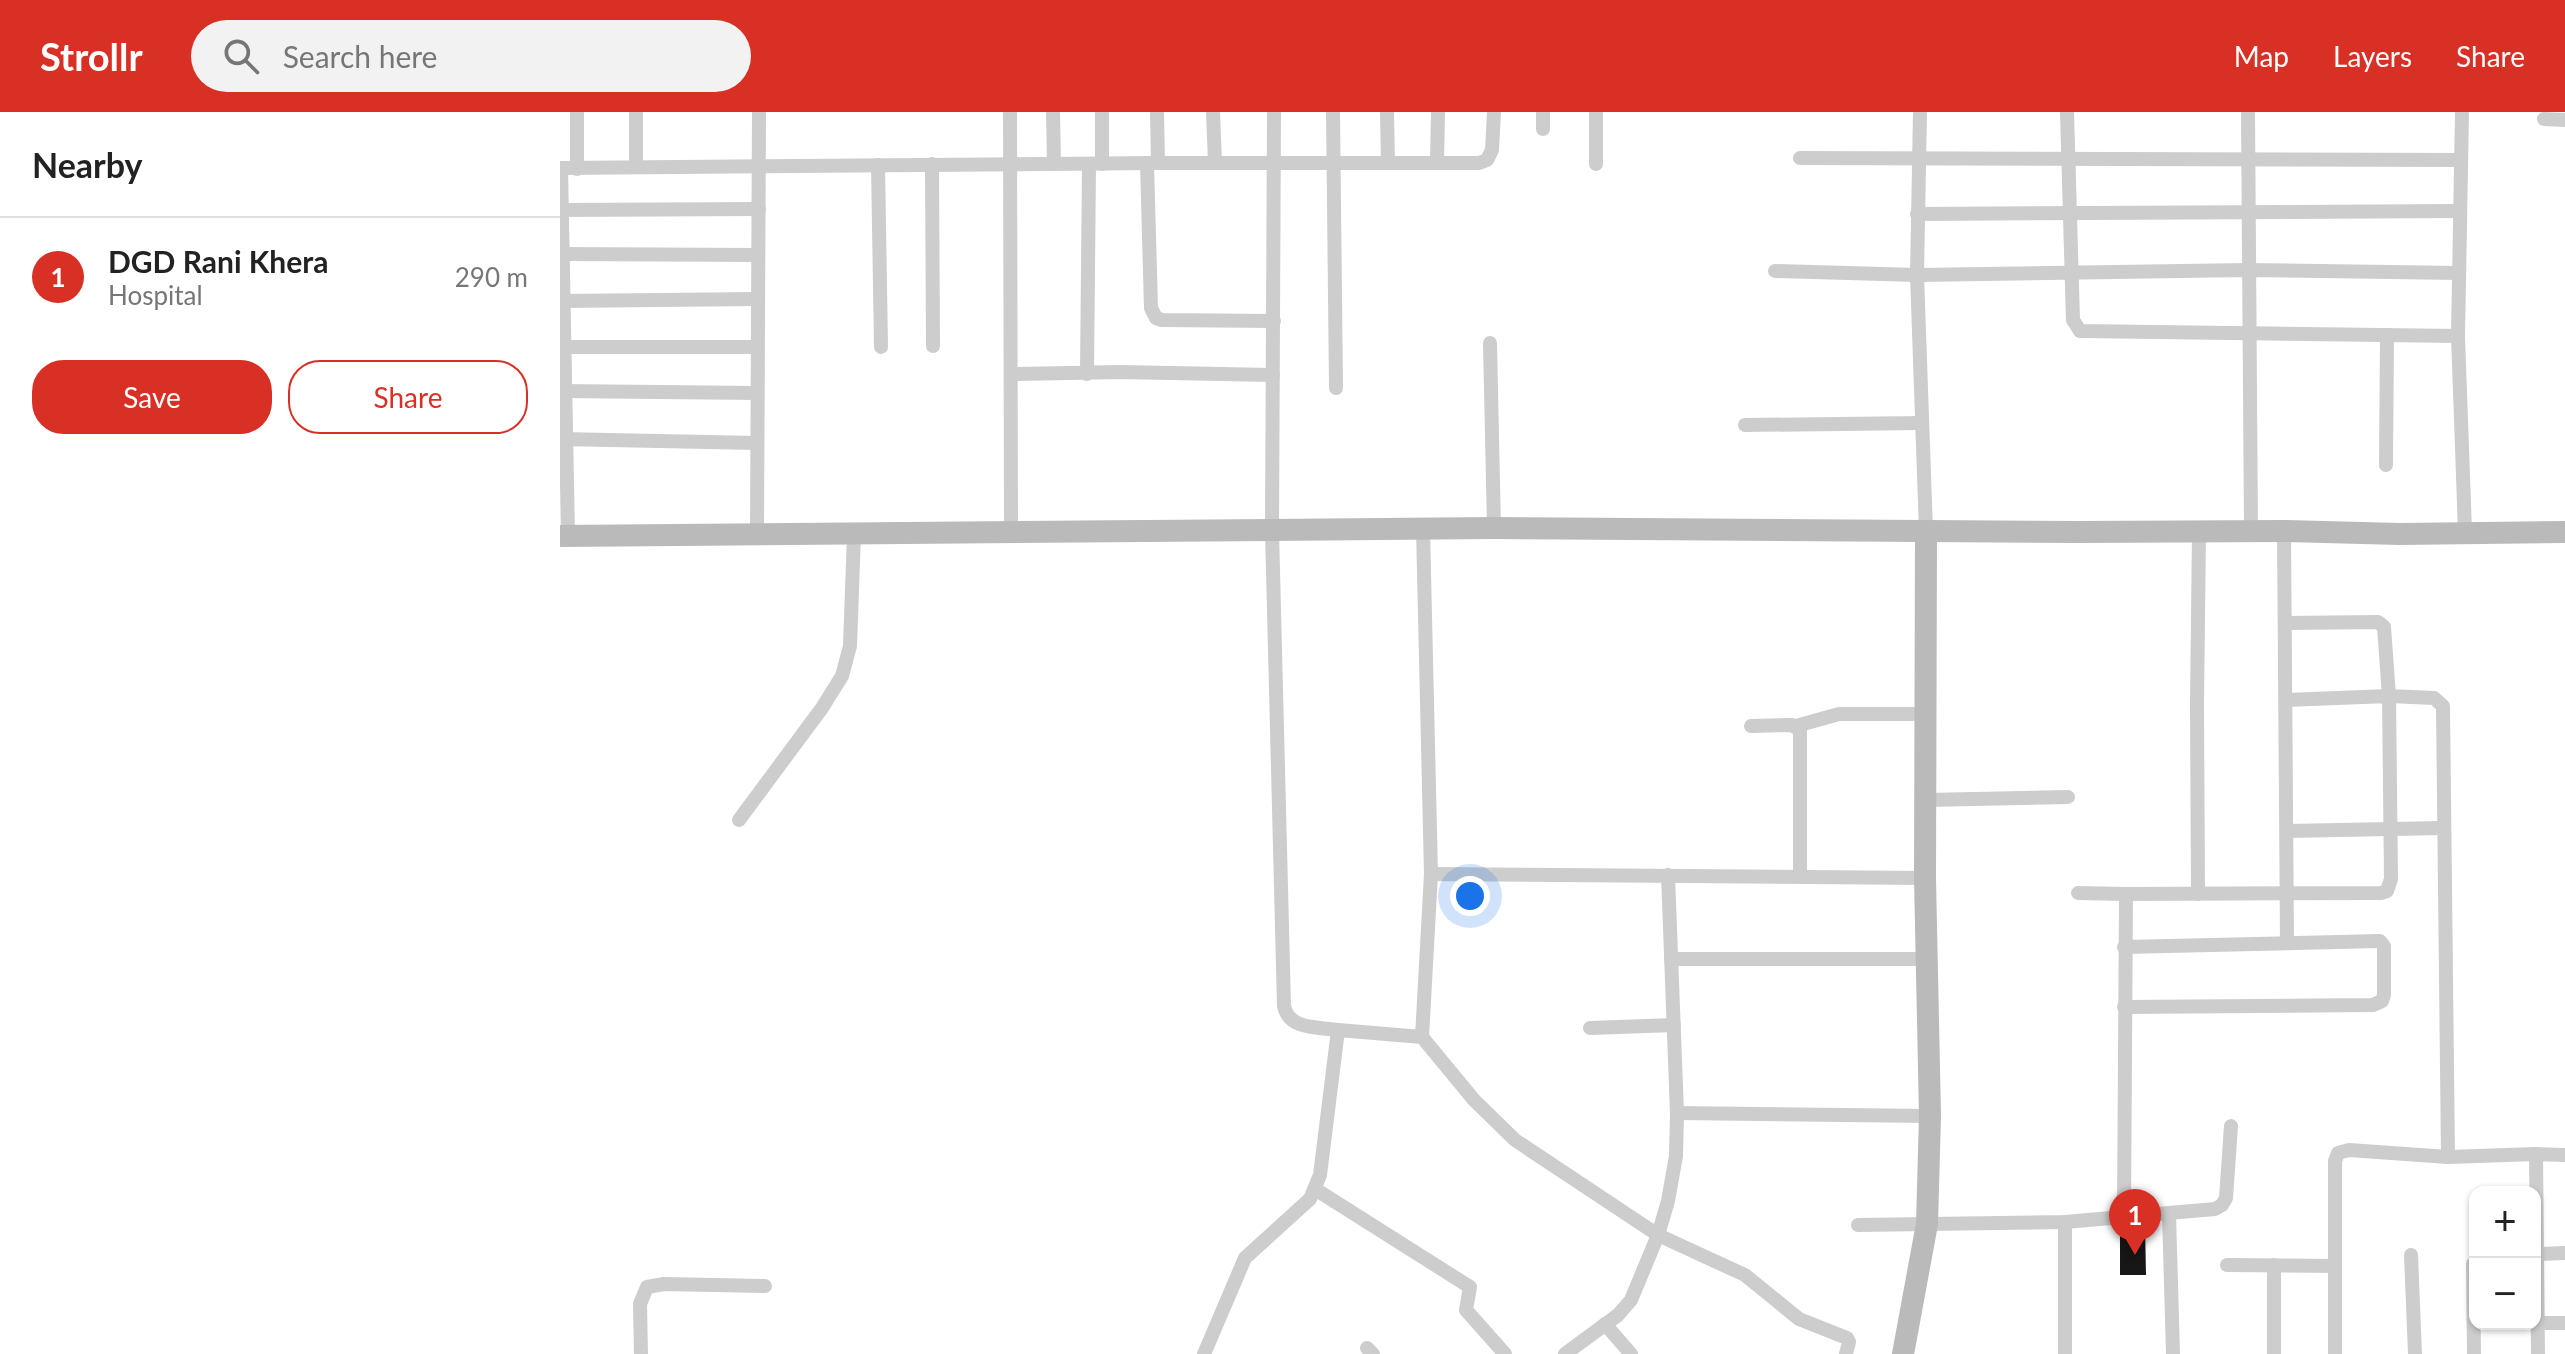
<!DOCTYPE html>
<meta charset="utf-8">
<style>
:root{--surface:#fff;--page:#f2f2f2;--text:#222;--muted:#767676;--line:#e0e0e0;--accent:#d93025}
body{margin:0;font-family:Lato,sans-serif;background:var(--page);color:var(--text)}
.controls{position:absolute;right:24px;bottom:24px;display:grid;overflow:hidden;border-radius:16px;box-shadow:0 2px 6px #0004}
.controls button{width:72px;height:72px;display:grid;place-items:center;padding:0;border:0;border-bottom:2px solid var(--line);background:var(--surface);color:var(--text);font:40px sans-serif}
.you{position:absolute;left:910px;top:784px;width:28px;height:28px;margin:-20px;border:6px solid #fff;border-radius:50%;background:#1a73e8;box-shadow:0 0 0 12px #1a73e833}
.badge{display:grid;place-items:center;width:52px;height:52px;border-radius:50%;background:var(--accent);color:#fff;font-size:26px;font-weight:700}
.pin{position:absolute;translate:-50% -66px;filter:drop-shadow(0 2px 4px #0008)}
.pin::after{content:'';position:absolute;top:42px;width:28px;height:24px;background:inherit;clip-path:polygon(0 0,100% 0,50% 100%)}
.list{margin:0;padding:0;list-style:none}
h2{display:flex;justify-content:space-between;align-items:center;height:104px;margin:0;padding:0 32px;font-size:34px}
h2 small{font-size:26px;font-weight:400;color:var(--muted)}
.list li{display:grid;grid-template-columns:52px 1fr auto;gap:24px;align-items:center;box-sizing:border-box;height:120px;padding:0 32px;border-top:2px solid var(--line)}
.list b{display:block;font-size:30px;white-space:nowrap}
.list p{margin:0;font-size:26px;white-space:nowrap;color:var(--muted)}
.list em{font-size:26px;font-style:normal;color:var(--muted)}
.actions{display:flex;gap:16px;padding:24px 32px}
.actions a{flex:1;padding:18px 0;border:2px solid var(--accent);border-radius:32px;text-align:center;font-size:28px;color:var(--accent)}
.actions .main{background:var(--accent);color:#fff}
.icon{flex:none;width:44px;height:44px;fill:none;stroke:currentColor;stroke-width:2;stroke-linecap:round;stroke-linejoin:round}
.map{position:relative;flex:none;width:2005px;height:1242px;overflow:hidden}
header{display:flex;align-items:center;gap:48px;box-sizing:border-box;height:112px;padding:0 40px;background:var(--accent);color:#fff}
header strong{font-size:38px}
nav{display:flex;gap:44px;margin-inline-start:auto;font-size:28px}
.search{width:560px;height:72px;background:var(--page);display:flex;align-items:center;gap:20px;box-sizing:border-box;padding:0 28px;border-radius:44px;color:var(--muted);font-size:30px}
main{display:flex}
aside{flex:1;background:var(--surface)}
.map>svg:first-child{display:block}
.building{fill:#171717}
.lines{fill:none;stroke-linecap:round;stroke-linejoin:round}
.street{stroke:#cdcdcd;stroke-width:14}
.secondary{stroke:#bababa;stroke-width:22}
</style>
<header>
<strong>Strollr</strong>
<div class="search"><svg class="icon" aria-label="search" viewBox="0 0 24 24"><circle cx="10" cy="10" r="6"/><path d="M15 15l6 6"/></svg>Search here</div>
<nav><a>Map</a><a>Layers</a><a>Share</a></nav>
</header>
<main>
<aside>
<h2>Nearby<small></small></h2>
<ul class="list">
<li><span class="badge">1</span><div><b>DGD Rani Khera</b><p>Hospital</p></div><em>290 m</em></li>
</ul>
<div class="actions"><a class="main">Save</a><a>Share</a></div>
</aside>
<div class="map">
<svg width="2005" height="1242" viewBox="0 0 2005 1242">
<rect width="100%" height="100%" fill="#fff"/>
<polygon class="building" points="1585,1113 1586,1163 1560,1163 1560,1115"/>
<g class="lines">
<g class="street">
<polyline points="17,0 17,57"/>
<polyline points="76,0 76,55"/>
<polyline points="450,0 451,421"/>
<polyline points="493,0 494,51"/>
<polyline points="597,0 598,51"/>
<polyline points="653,0 655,51"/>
<path d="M 714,0 L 712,419 L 724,894 C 729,918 757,915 778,918"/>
<polyline points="773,0 776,276"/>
<polyline points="827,0 828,51"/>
<polyline points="983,0 983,17"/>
<polyline points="1036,0 1036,52"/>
<polyline points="1360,0 1357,163 1366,419"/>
<polyline points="1507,0 1513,208 1520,219 1898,224"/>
<polyline points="1688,0 1691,419"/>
<polyline points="1902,0 1898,224 1905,420"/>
<polyline points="1984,7 2005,8"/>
<polyline points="1240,46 1901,48"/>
<polyline points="877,50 878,0"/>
<polyline points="587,51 591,196 596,206 602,208 714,209"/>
<polyline points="372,52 373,234"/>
<polyline points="542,52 542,0"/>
<polyline points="318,53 321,235"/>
<polyline points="0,56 598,51 919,51 927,48 932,38 934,0"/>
<polyline points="1,56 8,423"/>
<polyline points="0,98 199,97"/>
<polyline points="1357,102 1900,99"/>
<polyline points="0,142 198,143"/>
<polyline points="1215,159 1357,163 1688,158 1899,161"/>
<polyline points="0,189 198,187"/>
<polyline points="930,231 934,416"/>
<polyline points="0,235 198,235"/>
<polyline points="451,262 560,260 713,263"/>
<polyline points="527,262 529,53"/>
<polyline points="0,279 197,281"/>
<polyline points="1185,313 1362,311"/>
<polyline points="0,327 197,331"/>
<polyline points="1826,353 1827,223"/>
<polyline points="863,417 871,762"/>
<polyline points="1724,419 1727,830"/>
<polyline points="197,422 199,0"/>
<polyline points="1726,511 1818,510 1824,515 1829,584 1874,586 1883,594 1888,1045"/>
<polyline points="1191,614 1232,613 1240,618 1240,764"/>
<polyline points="1236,614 1279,602 1366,602"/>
<polyline points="1366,688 1508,685"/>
<polyline points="179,708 262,596 282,564 290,534 294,422"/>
<polyline points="1727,719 1883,716"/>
<polyline points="1518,781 1566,782"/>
<polyline points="1638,782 1637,592 1639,419"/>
<polyline points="1111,847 1367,847"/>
<polyline points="1564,895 1813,893 1822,889 1824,883 1824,834 1820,829 1564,835"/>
<polyline points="1030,916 1114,913"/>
<polyline points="862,925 914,988 955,1028 1098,1123 1185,1163 1239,1207 1287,1226 1289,1230 1286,1242"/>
<polyline points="1117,1001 1370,1004"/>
<polyline points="1976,1042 2005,1043"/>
<polyline points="755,1077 910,1175 906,1198 945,1242"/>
<polyline points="1609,1102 1613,1242"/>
<polyline points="1564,1103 1566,782 1821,781 1827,779 1831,767 1829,584 1726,588"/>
<polyline points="1298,1113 1505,1110 1655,1097 1662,1093 1666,1086 1671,1014"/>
<polyline points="1978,1142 2005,1141"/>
<polyline points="1851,1143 1855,1242"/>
<polyline points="1913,1152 1914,1242"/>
<polyline points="1667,1153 1775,1154"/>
<polyline points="1714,1153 1714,1242"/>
<polyline points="1978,1211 2005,1211"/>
<polyline points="1045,1212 1071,1242"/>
<polyline points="807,1236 813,1242"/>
<polyline points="81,1242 80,1192 87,1175 104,1172 205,1174"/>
<polyline points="644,1242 685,1146 750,1087 760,1063 778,918 862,925 871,762 1365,766"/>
<polyline points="1005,1242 1058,1203 1071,1188 1098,1123 1108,1089 1116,1044 1117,1001 1108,763"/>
<polyline points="1505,1242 1505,1110"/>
<polyline points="1775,1242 1775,1049 1778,1041 1789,1038 1888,1045 1976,1042 1978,1242"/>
</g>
<g class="secondary">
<polyline points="0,424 934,416 1516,420 1724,419 1840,422 2005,420"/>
<polyline points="1343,1242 1367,1112 1370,1004 1365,766 1366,419"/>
</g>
</g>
</svg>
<div class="controls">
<button>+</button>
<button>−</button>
</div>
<div class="you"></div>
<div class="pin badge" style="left:1575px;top:1143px">1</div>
</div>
</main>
